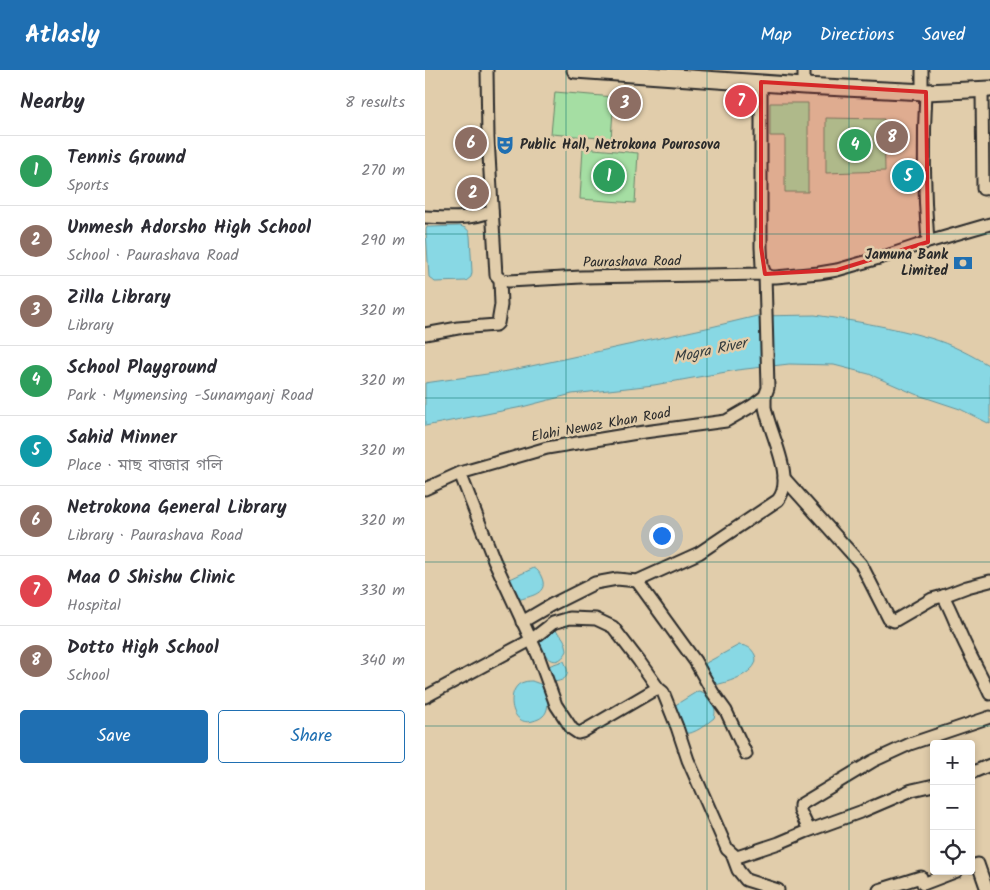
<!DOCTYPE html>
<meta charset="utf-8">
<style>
:root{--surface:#fff;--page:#f2f2f3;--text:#2b2b33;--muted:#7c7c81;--line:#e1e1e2;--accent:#1f6fb2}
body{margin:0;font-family:Kalam,"Noto Sans Bengali",sans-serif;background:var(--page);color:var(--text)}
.controls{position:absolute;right:15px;bottom:15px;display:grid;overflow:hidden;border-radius:5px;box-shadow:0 2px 8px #0003}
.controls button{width:45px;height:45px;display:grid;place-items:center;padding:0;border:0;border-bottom:1px solid var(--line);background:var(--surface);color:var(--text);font:25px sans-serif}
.you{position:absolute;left:236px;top:465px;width:18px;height:18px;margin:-12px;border:4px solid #fff;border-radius:50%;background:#1a73e8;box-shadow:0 0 0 8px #1a73e833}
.badge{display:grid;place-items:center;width:32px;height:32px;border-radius:50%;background:var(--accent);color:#fff;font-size:16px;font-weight:700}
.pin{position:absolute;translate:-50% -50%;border:2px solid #fff;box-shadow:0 1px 5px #0006}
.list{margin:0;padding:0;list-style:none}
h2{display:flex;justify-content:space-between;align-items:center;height:65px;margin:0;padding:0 20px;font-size:21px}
h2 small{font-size:16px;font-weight:400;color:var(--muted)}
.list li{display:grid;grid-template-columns:32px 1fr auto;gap:15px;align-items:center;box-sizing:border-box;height:70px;padding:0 20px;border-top:1px solid var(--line)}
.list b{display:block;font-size:19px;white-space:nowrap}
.list p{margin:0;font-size:16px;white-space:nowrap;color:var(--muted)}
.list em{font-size:16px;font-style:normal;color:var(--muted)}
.actions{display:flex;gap:10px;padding:15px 20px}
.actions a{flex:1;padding:11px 0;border:1px solid var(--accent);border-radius:5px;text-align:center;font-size:18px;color:var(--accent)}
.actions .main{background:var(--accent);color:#fff}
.icon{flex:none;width:28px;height:28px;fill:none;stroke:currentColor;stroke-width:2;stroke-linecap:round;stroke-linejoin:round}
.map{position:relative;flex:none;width:565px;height:820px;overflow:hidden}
header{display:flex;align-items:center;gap:30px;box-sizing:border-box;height:70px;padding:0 25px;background:var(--accent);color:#fff}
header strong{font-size:24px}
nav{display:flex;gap:28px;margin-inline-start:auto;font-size:18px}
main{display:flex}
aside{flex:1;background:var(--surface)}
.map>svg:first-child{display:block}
.green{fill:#a5dea3;stroke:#688467}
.water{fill:#88d8e4;stroke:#63939a}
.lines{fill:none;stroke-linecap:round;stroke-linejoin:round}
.minor-casing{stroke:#2b2b2b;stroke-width:15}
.major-casing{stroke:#2b2b2b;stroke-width:19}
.minor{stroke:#e1cdab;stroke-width:11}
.major{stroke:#e1cdab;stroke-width:15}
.marked{fill:#d62828;fill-opacity:0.2;stroke:#d62828;stroke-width:4;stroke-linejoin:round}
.grid{fill:none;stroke:#0f766e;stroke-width:1;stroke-opacity:0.55}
.labels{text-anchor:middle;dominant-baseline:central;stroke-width:5;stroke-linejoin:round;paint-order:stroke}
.poi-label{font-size:14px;font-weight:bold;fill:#2b2b2b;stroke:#e1cdab;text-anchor:start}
.street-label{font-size:14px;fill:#2b2b2b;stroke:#e1cdab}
.water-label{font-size:15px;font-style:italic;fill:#343c3e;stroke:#e1cdab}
</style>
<header>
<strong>Atlasly</strong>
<nav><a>Map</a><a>Directions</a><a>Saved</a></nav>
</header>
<main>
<aside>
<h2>Nearby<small>8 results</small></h2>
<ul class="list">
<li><span class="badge" style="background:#2e9e5b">1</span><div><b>Tennis Ground</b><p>Sports</p></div><em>270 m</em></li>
<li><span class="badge" style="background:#8d6e63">2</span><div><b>Unmesh Adorsho High School</b><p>School · Paurashava Road</p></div><em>290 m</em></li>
<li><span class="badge" style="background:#8d6e63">3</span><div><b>Zilla Library</b><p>Library</p></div><em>320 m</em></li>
<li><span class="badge" style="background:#2e9e5b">4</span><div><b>School Playground</b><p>Park · Mymensing -Sunamganj Road</p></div><em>320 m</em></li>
<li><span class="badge" style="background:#0f9aa8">5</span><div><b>Sahid Minner</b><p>Place · মাছ বাজার গলি</p></div><em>320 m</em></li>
<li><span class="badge" style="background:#8d6e63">6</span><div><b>Netrokona General Library</b><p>Library · Paurashava Road</p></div><em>320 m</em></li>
<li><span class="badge" style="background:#e0444e">7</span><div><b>Maa O Shishu Clinic</b><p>Hospital</p></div><em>330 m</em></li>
<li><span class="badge" style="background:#8d6e63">8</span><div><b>Dotto High School</b><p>School</p></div><em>340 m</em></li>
</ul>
<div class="actions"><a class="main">Save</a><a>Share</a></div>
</aside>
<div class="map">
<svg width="565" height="820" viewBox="0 0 565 820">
<rect width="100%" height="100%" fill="#e1cdab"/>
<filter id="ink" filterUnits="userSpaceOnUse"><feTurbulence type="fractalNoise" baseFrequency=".02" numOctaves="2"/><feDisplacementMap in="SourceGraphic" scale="10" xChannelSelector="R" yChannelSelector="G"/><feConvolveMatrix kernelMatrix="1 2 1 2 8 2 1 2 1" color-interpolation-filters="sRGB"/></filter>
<g filter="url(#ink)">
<g class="green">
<polygon points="130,22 189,27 186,69 126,64"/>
<polygon points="345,33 383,33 383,122 360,122 360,66 345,66"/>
<polygon points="401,48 459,49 460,101 401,103"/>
<polygon points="158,78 213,83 210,133 155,129"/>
</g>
<g class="water">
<path d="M 35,156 C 41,158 44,159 45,166 L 47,202 L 46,207 L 41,211 L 10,212 L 4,207 L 1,160 L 2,157 L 5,157 Z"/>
<path d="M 390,245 C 429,251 468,257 505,268 C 526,274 546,285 565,296 L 565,354 L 535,339 L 490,324 L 444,304 L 409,295 L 364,294 L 312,300 L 229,315 L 147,324 L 97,337 L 0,356 L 0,313 L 83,301 L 286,257 L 332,246 Z"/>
<path d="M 109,498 C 113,500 114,502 116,506 C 125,524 105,526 93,530 L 83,510 Z"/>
<path d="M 128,559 C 137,565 141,570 142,581 C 134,596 124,592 117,580 C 114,575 113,573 113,568 Z"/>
<path d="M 314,575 C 322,576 326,577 330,585 C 337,602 302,613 289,615 L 279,598 L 281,593 Z"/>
<path d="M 138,591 L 139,591 C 146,605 142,611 127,612 L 122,598 L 126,595 Z"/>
<path d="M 107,611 C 109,612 113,613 115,614 C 123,621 126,639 118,646 C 115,649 111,650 108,651 C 84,658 80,616 99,612 C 102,611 105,611 107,611 Z"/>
<path d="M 273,621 C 284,622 293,637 289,648 C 281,654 270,665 259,663 L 248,638 L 252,634 Z"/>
</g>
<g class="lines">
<g class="minor-casing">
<g id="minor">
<polyline points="336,12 336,177 337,196 340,204 346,207 351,207 394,203 412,200 461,186 503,172 565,154"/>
<polyline points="379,16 379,0"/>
<polyline points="557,20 558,119 565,118"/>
<polyline points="497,21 497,0"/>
<path d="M 501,22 C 498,72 499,122 503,172"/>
<path d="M 0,147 C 22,148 46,150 67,141"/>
<polyline points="0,264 33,258 71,255 73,253 76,235 75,209"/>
<polyline points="35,403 69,490 113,585 131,635 147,659 153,663 157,662 229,620 233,618 238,622 252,657 263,690 292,756 302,779 310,786 312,787 354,773 380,762 438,741 487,720 509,715"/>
<polyline points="359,408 436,494 464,549 469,551 507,529 518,526 542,517 565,511"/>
<path d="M 0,419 L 35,403 L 122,378 L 212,363 L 301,351 L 327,336 L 340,326 L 343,318 L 340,204 L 156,207 L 84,211 C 78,210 75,210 71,205 L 63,68 L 62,0"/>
<polyline points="212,511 270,591 288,623 301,641 321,684"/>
<path d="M 518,526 C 528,543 533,561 542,578 C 549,593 558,608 565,624"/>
<path d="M 97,552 L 126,535 L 170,513 L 192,509 L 212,511 L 274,483 L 353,430 C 371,408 344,362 340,337 C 340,333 340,330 340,326"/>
<polyline points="0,627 106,570 128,553 145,548 171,549 188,557 214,591 233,618"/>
<polyline points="546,703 565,695"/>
<polyline points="384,760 375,741 375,735 448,691 485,674 565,647"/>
<polyline points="307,784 313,800 321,810 353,820"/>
<polyline points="546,796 553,794 562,820"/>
<polyline points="454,820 496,807 498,814 532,801"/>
</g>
</g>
<g class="major-casing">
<polyline id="major" points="150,0 379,16 501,22 565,19"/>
</g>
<use href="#minor" class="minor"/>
<use href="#major" class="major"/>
</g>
</g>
<path class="marked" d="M 336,12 L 501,22 L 503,172 L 412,200 L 340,204 L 336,177 Z"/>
<path class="grid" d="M 141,0 L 141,820M 282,0 L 282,820M 424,0 L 424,820M 0,164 L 565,164M 0,328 L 565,328M 0,492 L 565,492M 0,656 L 565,656"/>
<defs>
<g id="theatre-bare" transform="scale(1.5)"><path d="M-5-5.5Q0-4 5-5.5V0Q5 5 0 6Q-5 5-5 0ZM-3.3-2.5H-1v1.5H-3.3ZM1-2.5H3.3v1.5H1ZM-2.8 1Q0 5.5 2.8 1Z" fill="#1f6fb2" stroke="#e1cdab" stroke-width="2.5" paint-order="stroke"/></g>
<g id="bank-bare" transform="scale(1.5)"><path d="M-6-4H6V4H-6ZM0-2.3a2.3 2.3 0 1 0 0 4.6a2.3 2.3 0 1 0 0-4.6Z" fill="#1f6fb2" stroke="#e1cdab" stroke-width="2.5" paint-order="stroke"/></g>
</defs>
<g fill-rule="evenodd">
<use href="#theatre-bare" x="80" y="75"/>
<use href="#bank-bare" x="538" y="193"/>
</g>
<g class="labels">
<g class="poi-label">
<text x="95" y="75">Public Hall, Netrokona Pourosova</text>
<text x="523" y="185" text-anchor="end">Jamuna Bank<tspan x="523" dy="16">Limited</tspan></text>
</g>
<g class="street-label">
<text transform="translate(207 192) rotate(-1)">Paurashava Road</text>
<text transform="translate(176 355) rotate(-10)">Elahi Newaz Khan Road</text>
</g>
<g class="water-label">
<text transform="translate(285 281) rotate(-12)">Mogra River</text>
</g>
</g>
</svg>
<div class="controls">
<button>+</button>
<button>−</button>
<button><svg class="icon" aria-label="locate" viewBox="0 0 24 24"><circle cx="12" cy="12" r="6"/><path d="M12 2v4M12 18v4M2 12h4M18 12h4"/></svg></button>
</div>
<div class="you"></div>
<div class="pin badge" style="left:184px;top:106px;background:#2e9e5b">1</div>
<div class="pin badge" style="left:48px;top:123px;background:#8d6e63">2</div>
<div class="pin badge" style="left:200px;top:33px;background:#8d6e63">3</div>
<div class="pin badge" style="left:430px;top:75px;background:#2e9e5b">4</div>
<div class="pin badge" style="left:483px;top:106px;background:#0f9aa8">5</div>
<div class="pin badge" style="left:46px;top:73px;background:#8d6e63">6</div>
<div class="pin badge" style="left:316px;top:31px;background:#e0444e">7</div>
<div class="pin badge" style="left:467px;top:67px;background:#8d6e63">8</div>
</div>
</main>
